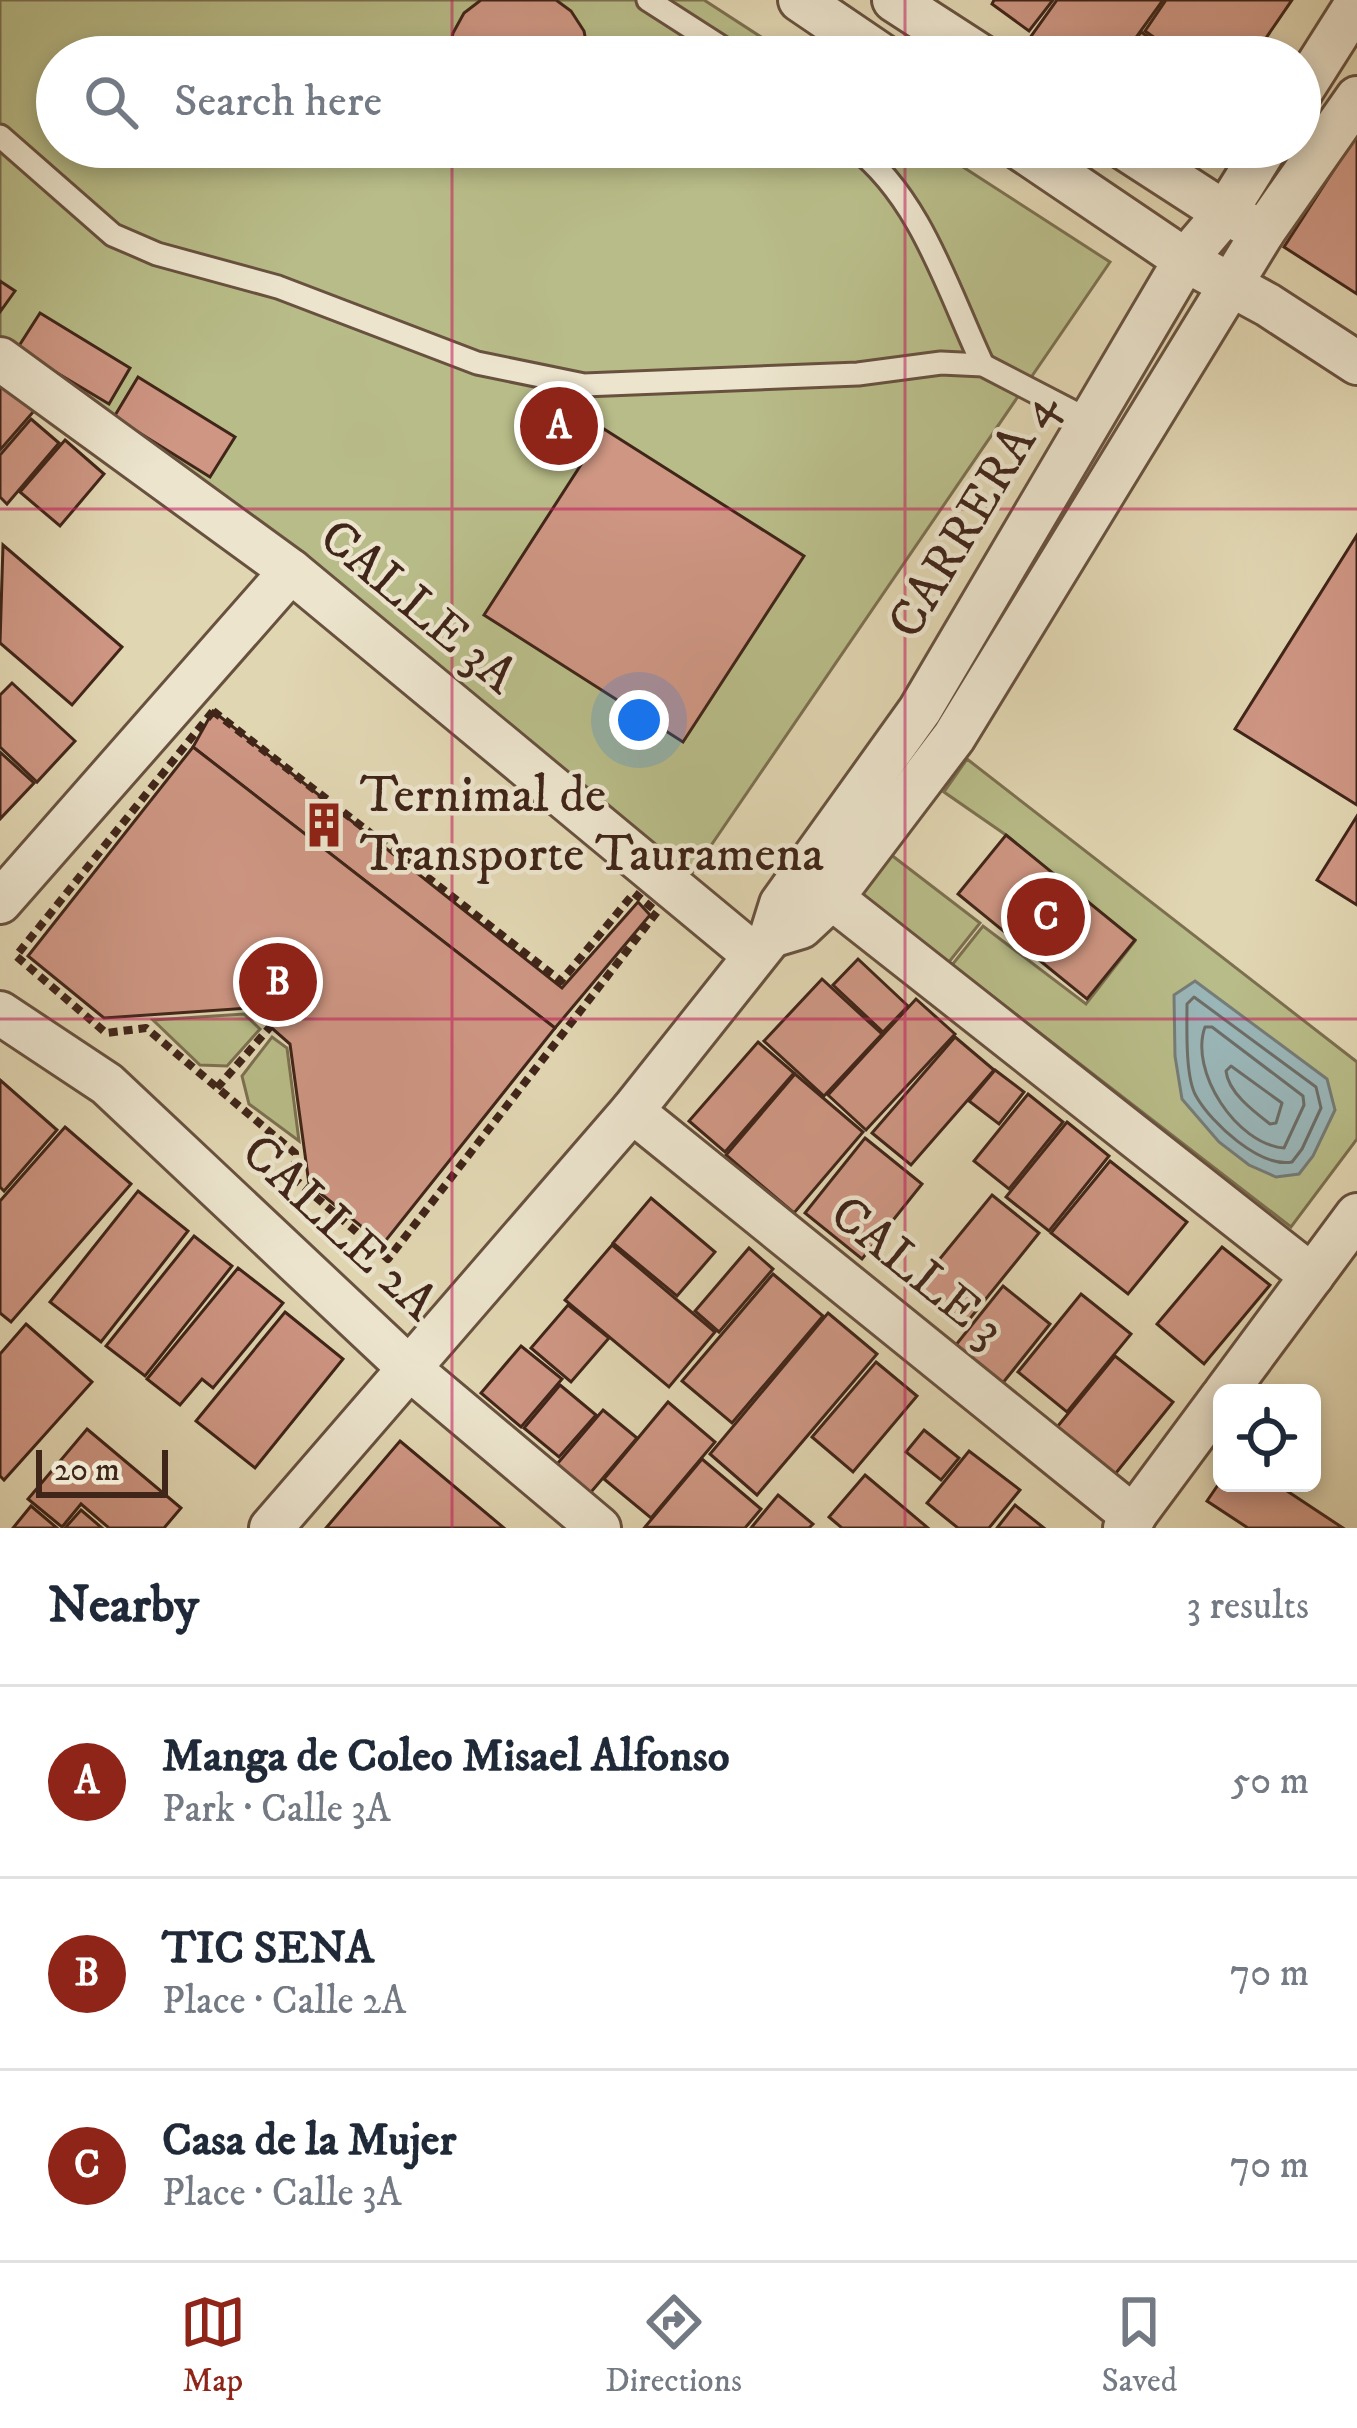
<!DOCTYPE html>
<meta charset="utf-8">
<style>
:root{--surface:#fff;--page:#f2f2f3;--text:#1f2937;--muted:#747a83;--line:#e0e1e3;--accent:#8f2418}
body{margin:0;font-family:"IM FELL DW Pica",serif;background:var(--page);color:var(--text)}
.controls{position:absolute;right:36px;bottom:36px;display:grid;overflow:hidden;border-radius:18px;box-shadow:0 6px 18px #0003}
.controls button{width:108px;height:108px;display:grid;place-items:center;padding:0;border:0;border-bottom:3px solid var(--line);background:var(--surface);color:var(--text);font:60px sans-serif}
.scale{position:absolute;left:36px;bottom:30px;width:132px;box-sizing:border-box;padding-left:12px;border:6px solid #402519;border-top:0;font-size:33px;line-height:42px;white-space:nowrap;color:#402519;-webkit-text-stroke:9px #ece4cd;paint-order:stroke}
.you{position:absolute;left:639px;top:720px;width:42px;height:42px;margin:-30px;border:9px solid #fff;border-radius:50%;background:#1a73e8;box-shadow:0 0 0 18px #1a73e833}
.badge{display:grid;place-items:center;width:78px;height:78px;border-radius:50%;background:var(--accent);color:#fff;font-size:39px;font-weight:700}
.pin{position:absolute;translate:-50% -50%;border:6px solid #fff;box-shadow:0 3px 12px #0006}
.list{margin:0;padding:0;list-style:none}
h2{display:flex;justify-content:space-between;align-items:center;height:156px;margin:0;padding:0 48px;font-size:51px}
h2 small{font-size:39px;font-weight:400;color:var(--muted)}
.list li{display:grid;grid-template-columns:78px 1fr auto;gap:36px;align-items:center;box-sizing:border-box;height:192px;padding:0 48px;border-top:3px solid var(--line)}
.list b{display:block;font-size:45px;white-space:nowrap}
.list p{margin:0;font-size:39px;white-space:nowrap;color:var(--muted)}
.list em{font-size:39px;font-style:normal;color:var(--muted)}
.icon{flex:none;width:66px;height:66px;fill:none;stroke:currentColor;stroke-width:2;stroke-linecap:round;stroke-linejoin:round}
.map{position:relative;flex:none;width:1357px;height:1528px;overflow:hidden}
.search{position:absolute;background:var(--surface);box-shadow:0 6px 18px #0003;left:36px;right:36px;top:36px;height:132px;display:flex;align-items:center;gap:30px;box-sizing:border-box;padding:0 42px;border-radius:66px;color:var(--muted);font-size:45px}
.sheet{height:732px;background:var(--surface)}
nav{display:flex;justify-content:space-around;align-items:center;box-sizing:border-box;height:168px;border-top:3px solid var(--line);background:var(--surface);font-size:33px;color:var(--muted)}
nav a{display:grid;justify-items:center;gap:6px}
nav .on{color:var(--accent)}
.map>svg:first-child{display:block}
.green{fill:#b8bc88;stroke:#7c7050;stroke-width:3}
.water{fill:#9ab6b8;stroke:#767c78;stroke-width:3}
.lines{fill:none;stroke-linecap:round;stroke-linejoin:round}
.shore{stroke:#6d6e68;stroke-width:3}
.building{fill:#ce9683;stroke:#402519;stroke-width:3}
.lane-casing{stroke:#68513f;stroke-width:27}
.street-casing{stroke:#68513f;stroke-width:48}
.path{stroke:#402519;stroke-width:8;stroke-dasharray:9 6;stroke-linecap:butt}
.lane{stroke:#ece4cd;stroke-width:21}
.street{stroke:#ece4cd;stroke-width:42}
.grid{fill:none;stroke:#c2185b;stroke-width:3;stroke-opacity:0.55}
.labels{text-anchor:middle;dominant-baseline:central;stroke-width:9;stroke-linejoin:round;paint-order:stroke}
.street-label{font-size:51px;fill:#402519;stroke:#ece4cd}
.poi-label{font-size:51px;fill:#402519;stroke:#ece4cd;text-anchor:start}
</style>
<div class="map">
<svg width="1357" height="1528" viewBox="0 0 1357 1528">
<rect width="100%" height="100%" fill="#e1d6b2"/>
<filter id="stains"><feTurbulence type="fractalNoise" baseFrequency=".00167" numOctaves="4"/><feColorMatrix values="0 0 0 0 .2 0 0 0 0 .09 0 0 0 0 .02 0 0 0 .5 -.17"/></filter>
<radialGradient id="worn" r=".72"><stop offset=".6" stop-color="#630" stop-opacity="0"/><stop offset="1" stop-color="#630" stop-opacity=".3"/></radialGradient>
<g class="green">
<polygon points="0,0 704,0 792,57 57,57 57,147 932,147 1110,262 686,882 284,541 0,344"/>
<polygon points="967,759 1357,1062 1357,1139 1291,1227 952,965 983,926 1086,1004 1135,941 1006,835 944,792"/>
<polygon points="890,854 980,923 945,967 855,898"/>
<polygon points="244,1014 260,1029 227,1066 200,1065 153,1020"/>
<polygon points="272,1037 287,1048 299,1141 249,1104 242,1076"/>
</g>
<polygon class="water" points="1195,981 1327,1079 1335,1110 1313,1156 1299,1174 1276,1177 1249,1165 1219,1142 1182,1099 1175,1056 1174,995"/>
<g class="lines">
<g class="shore">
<path d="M 1194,997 L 1316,1087 L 1321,1108 L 1302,1149 L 1292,1162 C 1260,1168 1211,1123 1196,1096 C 1185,1077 1187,1027 1187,1004 Z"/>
<path d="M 1205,1027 L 1212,1027 L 1303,1096 L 1304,1105 L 1284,1148 C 1236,1144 1189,1071 1205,1027 Z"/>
<path d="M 1231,1066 L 1282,1103 L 1276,1123 L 1270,1124 C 1253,1111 1228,1092 1226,1071 Z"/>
</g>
</g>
<g class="building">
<polygon points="481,0 556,0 571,11 584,31 589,57 448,57 453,33 464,13"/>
<polygon points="994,0 1053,0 1029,31 992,4"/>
<polygon points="1057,0 1163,0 1122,57 1048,57 1027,42"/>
<polygon points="1166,0 1292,0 1253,57 1182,57 1145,31"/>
<polygon points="1141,32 1178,57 1124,57"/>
<polygon points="1357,134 1357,294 1284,247"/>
<polygon points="0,281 15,291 0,312"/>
<polygon points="40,313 130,368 109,404 17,349"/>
<polygon points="138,377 235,437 210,477 114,417"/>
<polygon points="0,382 34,411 0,450"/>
<polygon points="31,419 59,443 7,504 0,497 0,455"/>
<polygon points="604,429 804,556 683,742 484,615"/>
<polygon points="65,440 104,474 60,526 20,492"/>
<polygon points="1357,535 1357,805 1235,729"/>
<polygon points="3,545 122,647 72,705 0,643"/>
<polygon points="12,683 75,741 37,782 0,747 0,695"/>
<polygon points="213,711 562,988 638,902 650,915 555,1028 193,747"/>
<polygon points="193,747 555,1028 383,1244 309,1184 290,1044 249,1008 104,1018 28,956"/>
<polygon points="0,752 34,783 0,819"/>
<polygon points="1357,816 1357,905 1317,880"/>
<polygon points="1006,835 1135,940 1087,999 958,894"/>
<polygon points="858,959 908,1006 883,1032 833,985"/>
<polygon points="822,979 882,1034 824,1096 764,1041"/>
<polygon points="916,999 955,1034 866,1130 828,1095"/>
<polygon points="955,1037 994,1070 911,1165 872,1133"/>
<polygon points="758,1042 794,1073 725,1152 689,1121"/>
<polygon points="995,1070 1024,1092 999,1124 969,1101"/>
<polygon points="795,1074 863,1132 794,1213 726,1155"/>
<polygon points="0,1080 57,1130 4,1191 0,1187"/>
<polygon points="1028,1094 1063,1122 1009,1189 974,1161"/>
<polygon points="1067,1122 1109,1156 1049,1231 1006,1197"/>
<polygon points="65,1127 131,1184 11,1322 0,1313 0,1201"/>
<polygon points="865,1138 922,1184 862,1259 805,1213"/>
<polygon points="1110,1161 1187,1222 1128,1294 1051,1233"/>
<polygon points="138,1191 188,1231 101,1342 50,1302"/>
<polygon points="992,1195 1039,1233 964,1326 916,1288"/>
<polygon points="651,1198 715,1252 677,1296 613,1243"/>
<polygon points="194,1236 232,1266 145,1376 106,1346"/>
<polygon points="612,1245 715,1332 669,1387 565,1300"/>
<polygon points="1222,1247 1270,1285 1204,1364 1157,1324"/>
<polygon points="749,1248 773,1269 719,1332 695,1311"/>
<polygon points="238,1268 283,1303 213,1388 202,1379 180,1405 147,1379"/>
<polygon points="773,1274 823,1316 732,1423 682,1381"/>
<polygon points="1003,1286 1050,1324 1002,1384 955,1346"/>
<polygon points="1081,1294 1131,1334 1067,1412 1018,1372"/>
<polygon points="568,1305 609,1338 571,1382 531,1348"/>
<polygon points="285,1312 343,1359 255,1468 196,1421"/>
<polygon points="828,1313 877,1354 757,1495 710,1454"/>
<polygon points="26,1324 92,1382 4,1480 0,1476 0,1354"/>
<polygon points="521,1346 562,1379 521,1427 481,1393"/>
<polygon points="1115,1356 1173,1402 1112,1478 1053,1432"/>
<polygon points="876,1362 917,1396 853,1472 812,1437"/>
<polygon points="560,1385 596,1415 559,1457 524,1428"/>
<polygon points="668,1402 715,1442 651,1518 604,1479"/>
<polygon points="603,1410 637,1438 586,1498 552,1470"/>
<polygon points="87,1429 181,1508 164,1528 109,1528 81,1504 62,1527 28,1499"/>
<polygon points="924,1430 959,1458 941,1480 906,1452"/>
<polygon points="400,1441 504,1528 326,1528"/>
<polygon points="969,1451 1020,1490 989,1528 958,1528 927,1503"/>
<polygon points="702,1459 761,1509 745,1528 645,1527"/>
<polygon points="865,1475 928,1528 842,1528 829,1517"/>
<polygon points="1222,1479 1222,1483 1275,1483 1343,1528 1248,1528 1207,1501"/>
<polygon points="778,1495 813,1524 809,1528 751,1528"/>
<polygon points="1015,1505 1044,1528 997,1528"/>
<polygon points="31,1506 57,1528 13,1528"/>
<polygon points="81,1510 102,1528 65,1528"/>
</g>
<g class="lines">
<g class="lane-casing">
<g id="lane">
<polyline points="648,0 737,57"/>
<polyline points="0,136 113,235 157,254 278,287 477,363 584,385 858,374 941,363 983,365 1091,421"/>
<path d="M 854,147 C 921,198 948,291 983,365"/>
</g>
</g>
<g class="street-casing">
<g id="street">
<polyline points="800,0 884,57"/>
<polyline points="894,0 982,57"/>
<polyline points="1300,93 1357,3"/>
<polyline points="1018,147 1185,260 1268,305 1357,363"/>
<polyline points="1263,232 1357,98"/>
<polyline points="0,359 291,571 753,954"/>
<polyline points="832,898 1312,1276"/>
<polyline points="0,902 291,571"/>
<polyline points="771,936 801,927 832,898 954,737 1263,232 1225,213 1123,147"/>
<polyline points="0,1013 107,1084 410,1369 599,1528"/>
<polyline points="632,1111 1134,1517"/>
<polyline points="1225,1393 1357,1215"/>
<polyline points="271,1528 632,1111 771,936 781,904 920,710 1185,260 1225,213 1266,147"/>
<polyline points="1125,1528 1222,1397"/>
</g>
</g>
<g class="path">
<polygon points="213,711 561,981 634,893 657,912 388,1259 296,1180 295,1153 146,1028 106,1033 16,956"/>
<polyline points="217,1088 270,1027"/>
</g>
<use href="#lane" class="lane"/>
<use href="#street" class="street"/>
</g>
<path class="grid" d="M 452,0 L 452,57M 905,0 L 905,57M 452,147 L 452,1528M 905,147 L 905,1528M 0,509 L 1357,509M 0,1019 L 1357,1019"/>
<defs>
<g id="building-bare" transform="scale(3.6)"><path d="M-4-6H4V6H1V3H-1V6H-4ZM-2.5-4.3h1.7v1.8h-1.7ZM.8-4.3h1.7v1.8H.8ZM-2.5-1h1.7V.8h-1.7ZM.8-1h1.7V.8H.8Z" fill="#8f2418" stroke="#ece4cd" stroke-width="2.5" paint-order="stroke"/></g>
</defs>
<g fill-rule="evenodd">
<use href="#building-bare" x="324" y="825"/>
</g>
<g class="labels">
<g class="street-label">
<text transform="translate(973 515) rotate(-59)">CARRERA 4</text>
<text transform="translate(418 607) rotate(40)">CALLE 3A</text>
<text transform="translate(339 1228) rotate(43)">CALLE 2A</text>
<text transform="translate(917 1272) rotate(39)">CALLE 3</text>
</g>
<g class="poi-label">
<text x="360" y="796">Ternimal de<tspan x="360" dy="59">Transporte Tauramena</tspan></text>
</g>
</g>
<rect width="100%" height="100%" filter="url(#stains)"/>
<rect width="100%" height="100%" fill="url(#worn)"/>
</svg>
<div class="controls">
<button><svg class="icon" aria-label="locate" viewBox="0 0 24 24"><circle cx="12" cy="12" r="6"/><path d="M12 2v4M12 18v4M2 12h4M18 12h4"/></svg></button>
</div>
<div class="scale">20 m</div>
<div class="you"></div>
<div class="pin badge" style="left:559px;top:426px">A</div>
<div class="pin badge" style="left:278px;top:982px">B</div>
<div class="pin badge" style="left:1046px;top:917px">C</div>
<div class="search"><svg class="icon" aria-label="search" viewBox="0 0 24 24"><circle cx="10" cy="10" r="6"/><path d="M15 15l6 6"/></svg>Search here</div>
</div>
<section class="sheet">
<h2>Nearby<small>3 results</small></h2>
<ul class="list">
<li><span class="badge">A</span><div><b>Manga de Coleo Misael Alfonso</b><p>Park · Calle 3A</p></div><em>50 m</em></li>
<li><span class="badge">B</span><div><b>TIC SENA</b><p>Place · Calle 2A</p></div><em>70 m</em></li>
<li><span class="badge">C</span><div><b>Casa de la Mujer</b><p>Place · Calle 3A</p></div><em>70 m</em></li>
</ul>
</section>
<nav>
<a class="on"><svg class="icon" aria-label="map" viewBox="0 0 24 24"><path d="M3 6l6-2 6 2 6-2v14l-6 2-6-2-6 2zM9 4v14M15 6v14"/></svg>Map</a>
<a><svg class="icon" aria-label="directions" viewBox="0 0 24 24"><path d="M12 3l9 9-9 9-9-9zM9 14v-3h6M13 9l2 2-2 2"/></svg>Directions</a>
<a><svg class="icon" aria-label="saved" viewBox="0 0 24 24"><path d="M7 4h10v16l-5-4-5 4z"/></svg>Saved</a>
</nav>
